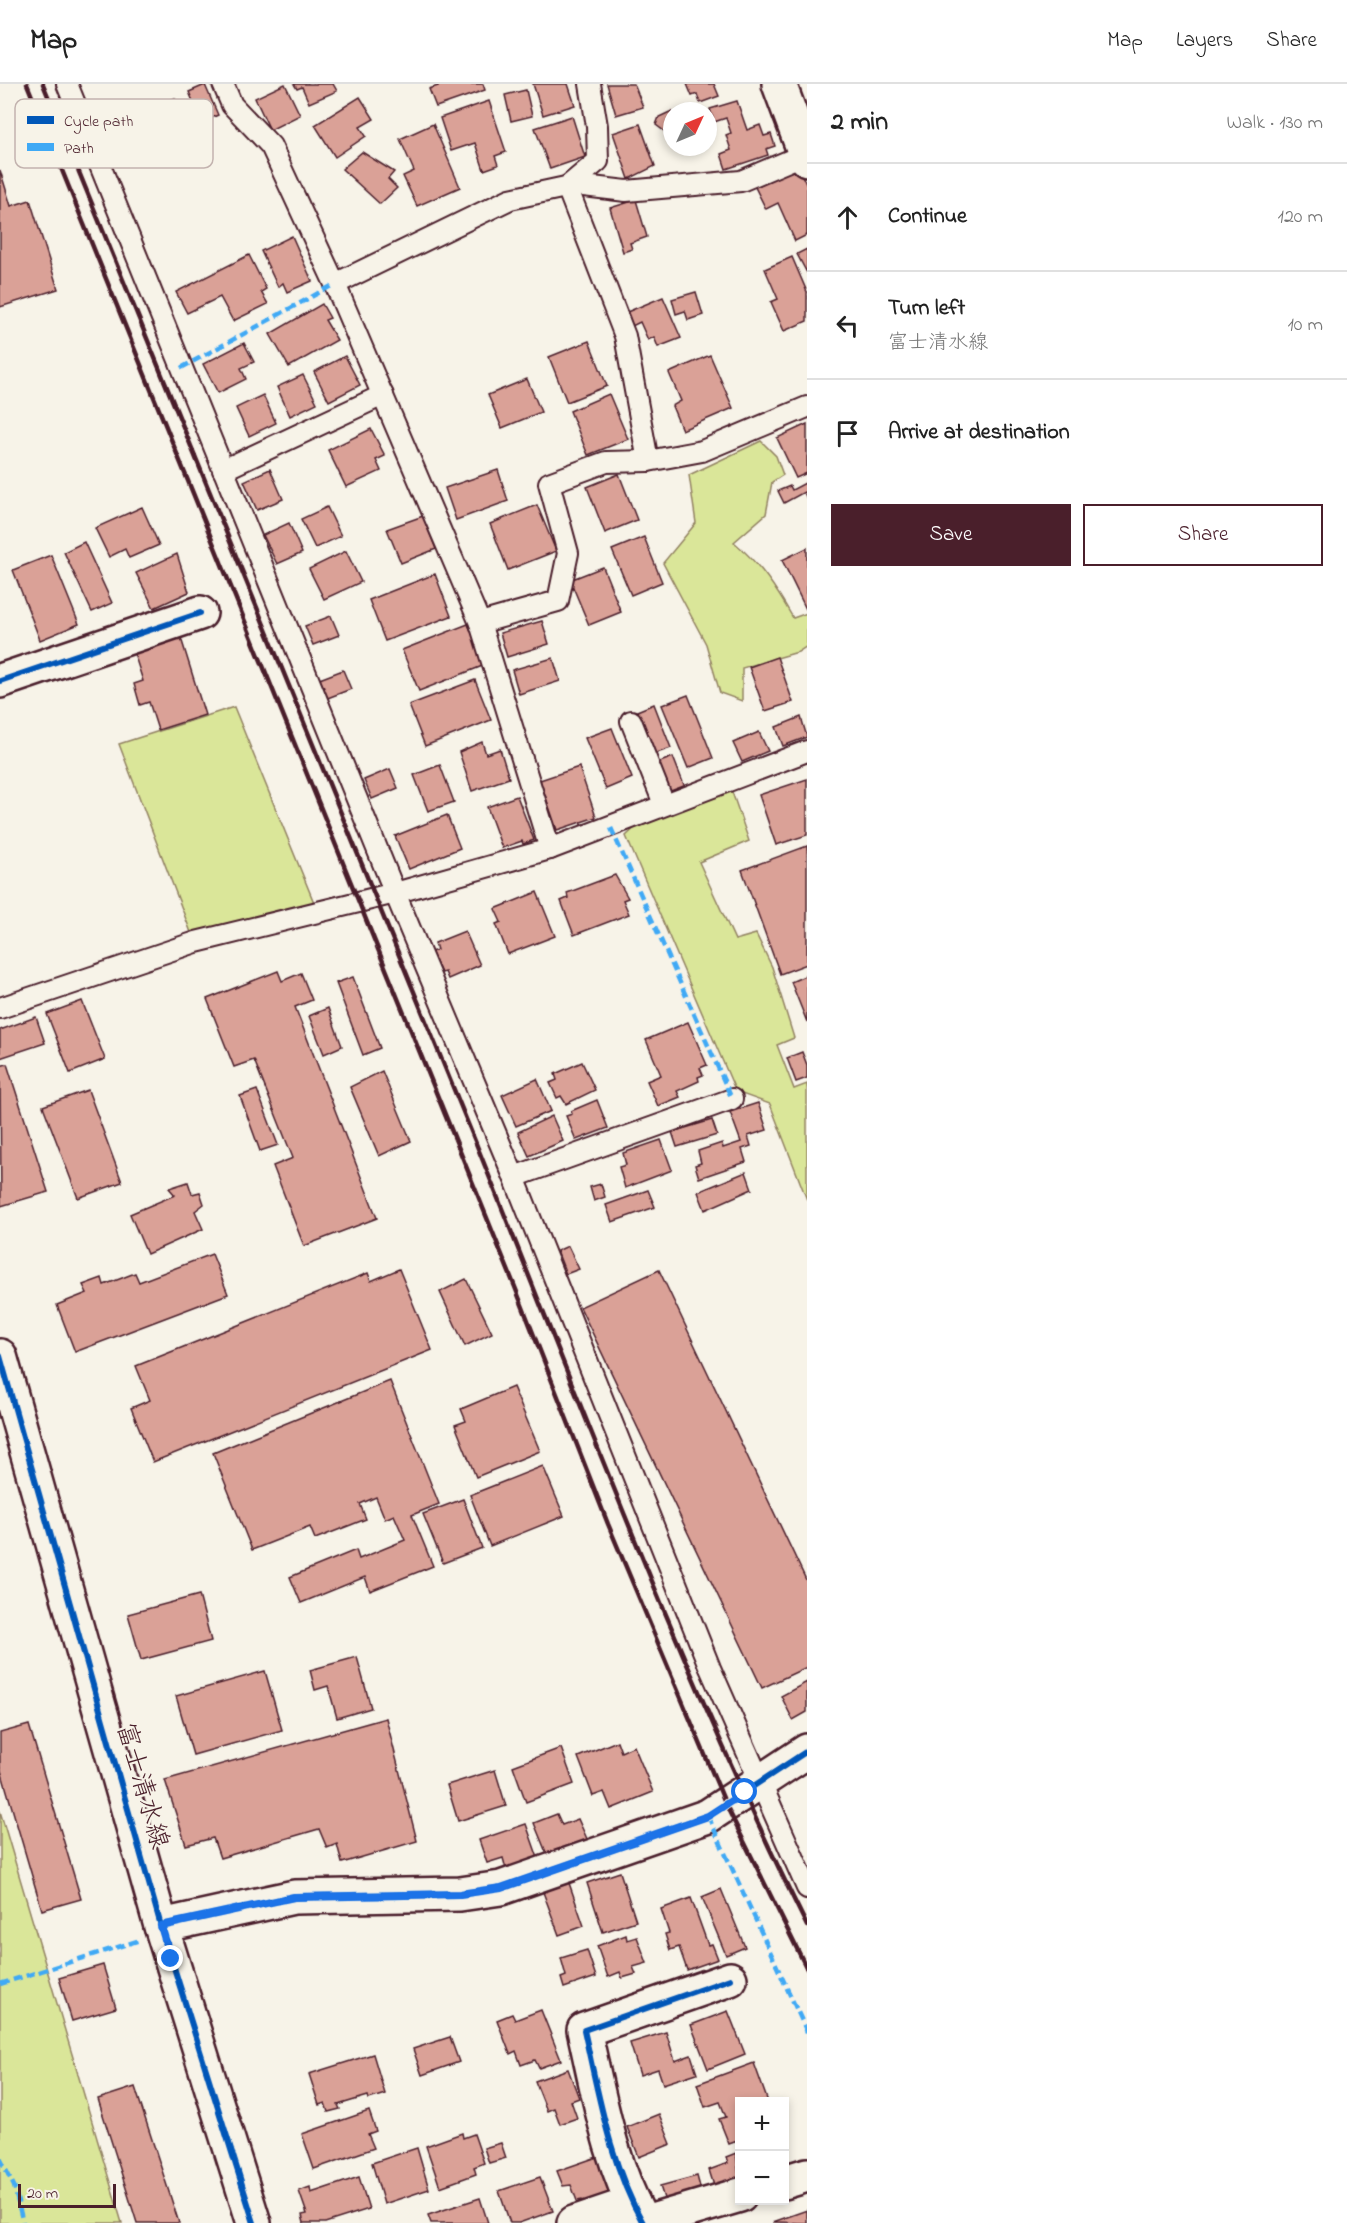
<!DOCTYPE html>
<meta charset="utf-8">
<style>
:root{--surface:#fff;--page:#f6f6f6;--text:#222;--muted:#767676;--line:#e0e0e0;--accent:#4a1f2b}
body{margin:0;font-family:"Indie Flower","Klee One",sans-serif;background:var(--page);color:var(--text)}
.controls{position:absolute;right:18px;bottom:18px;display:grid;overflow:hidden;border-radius:0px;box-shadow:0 3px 9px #0003}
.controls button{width:54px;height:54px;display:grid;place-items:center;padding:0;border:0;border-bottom:2px solid var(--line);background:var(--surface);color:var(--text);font:30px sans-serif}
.compass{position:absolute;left:663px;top:18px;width:54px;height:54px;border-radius:50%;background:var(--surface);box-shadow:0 3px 9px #0003;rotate:46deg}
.scale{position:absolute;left:18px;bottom:15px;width:98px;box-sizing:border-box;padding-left:6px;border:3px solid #4a1f2b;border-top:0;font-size:16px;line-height:21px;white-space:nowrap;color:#4a1f2b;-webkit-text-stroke:4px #f7f3e8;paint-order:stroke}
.stop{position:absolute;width:18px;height:18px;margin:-14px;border:4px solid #1a73e8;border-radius:50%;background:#fff}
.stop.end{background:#1a73e8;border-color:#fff;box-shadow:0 2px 6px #0008}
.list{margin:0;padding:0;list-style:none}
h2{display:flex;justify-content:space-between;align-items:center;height:78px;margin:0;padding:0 24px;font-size:26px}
h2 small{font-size:20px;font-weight:400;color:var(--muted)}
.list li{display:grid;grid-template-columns:39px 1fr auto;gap:18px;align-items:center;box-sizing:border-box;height:108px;padding:0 24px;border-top:2px solid var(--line)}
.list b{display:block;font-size:22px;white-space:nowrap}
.list p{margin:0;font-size:20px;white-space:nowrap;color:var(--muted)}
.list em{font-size:20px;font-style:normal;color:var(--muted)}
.actions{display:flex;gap:12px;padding:18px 24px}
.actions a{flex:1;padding:14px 0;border:2px solid var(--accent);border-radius:0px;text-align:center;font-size:21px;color:var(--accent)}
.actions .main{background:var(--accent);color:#fff}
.icon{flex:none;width:33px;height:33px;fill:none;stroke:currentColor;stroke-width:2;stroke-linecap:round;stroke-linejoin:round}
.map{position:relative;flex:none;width:807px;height:2139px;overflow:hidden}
header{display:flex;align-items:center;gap:36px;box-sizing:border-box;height:84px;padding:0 30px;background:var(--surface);border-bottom:2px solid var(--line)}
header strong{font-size:28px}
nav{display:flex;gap:33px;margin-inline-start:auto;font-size:21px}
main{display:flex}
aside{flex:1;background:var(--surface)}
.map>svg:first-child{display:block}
.green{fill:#dae699;stroke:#928262;stroke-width:1.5}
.building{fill:#daa197;stroke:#4a1f2b;stroke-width:1.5}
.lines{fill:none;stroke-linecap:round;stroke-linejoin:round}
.lane-casing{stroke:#4a1f2b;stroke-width:24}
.street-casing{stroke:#4a1f2b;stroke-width:38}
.secondary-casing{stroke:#4a1f2b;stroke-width:38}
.lane{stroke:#f7f3e8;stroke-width:20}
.street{stroke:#f7f3e8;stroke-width:33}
.secondary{stroke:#f7f3e8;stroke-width:33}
.rail{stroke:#4a1f2b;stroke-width:4.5}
.quiet{stroke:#3fa9f5;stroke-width:4.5;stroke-dasharray:9 4.5;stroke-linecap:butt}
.cycleway-casing{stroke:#f7f3e8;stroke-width:10}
.cycleway{stroke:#0057b8;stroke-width:6}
.route{stroke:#1a73e8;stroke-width:8}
.labels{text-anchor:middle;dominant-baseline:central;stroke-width:4.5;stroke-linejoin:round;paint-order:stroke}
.street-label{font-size:26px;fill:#4a1f2b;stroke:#f7f3e8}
.key{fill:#f7f3e8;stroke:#c3b3af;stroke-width:1.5}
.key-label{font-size:16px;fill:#4a1f2b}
</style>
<header>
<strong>Map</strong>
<nav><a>Map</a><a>Layers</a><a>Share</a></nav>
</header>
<main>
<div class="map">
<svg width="807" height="2139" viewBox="0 0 807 2139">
<rect width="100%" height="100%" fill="#f7f3e8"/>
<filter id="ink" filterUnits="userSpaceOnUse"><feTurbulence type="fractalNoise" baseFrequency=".0167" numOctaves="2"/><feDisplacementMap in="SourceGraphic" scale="12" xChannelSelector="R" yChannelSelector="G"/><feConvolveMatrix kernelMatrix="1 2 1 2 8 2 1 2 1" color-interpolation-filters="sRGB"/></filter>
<g filter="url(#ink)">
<g class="green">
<path d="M 761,357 L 776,372 L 783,391 L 772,398 L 766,430 L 734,458 C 760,480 776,504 793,534 L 807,529 L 807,562 L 798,568 L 742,584 L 742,617 L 720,609 L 706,560 L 663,479 L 696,439 L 689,391 Z"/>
<polygon points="234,623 315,821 192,851 119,660"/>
<polygon points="731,705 749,757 699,778 735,856 756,850 772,883 794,954 777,961 794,1005 807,1000 807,1116 770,1020 736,1008 626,752 640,739"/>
<polygon points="0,1727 122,2139 0,2139"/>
</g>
<g class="building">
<polygon points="285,0 300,31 270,46 255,14"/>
<polygon points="294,0 333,0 337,7 309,19 302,3 297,5"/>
<polygon points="437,0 483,0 485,6 436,23 429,5 438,2"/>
<polygon points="533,0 568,0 575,21 543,31"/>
<polygon points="607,0 634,0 643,23 616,31"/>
<polygon points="687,0 714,0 719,12 700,19 697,10 692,12"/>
<polygon points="205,1 218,31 202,38 189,8"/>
<polygon points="526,6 532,32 511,37 505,11"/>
<polygon points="360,13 374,35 360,43 366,52 335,73 315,41"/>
<polygon points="175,14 189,44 173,51 159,21"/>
<polygon points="489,17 506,68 495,72 498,81 484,86 475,59 451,67 440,34"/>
<polygon points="737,17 747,46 760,41 764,52 771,50 775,62 766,65 768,71 726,85 721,70 731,66 726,51 731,49 726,34 714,38 710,25"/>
<polygon points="672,27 672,53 656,41 659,33"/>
<polygon points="572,32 585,73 550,85 535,44"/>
<polygon points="433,40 460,103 417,122 403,92 414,87 400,55"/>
<polygon points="640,40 655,82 629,95 613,49"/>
<polygon points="362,68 394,88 388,95 397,104 380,120 342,85"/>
<polygon points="798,83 807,102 807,151 795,157 778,119 766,125 755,103"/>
<polygon points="0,86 11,122 30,116 58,205 0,223"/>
<polygon points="636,116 647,153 630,159 632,165 623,168 610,124"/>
<polygon points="292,152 312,197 287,208 283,199 278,203 261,167"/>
<polygon points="807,165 807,189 797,170"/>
<polygon points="249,171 266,205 261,208 268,220 233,237 220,213 187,229 176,208"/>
<polygon points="792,173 807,208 807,237 784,247 771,218 778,215 765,185"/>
<polygon points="696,208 703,231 688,236 685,227 676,230 672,215"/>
<polygon points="663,213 681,254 658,263 654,253 648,256 640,238 632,242 627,228"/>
<polygon points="322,220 330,234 325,236 337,256 289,283 270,250"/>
<polygon points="589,257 607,302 567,318 549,273"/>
<polygon points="244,259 254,278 241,284 246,295 218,309 203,280"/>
<polygon points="710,271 733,324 682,346 672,322 681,317 669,289"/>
<polygon points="345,272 360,301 329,317 314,288"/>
<polygon points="303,291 317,319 290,332 277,303"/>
<polygon points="527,295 541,328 502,344 488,311"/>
<polygon points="609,310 628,355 588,371 570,327"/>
<polygon points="263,311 276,339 249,352 236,324"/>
<polygon points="807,340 807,389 796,394 777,354"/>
<polygon points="371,345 385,372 376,376 381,387 346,403 328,366"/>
<polygon points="270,385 283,415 257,426 244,397"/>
<polygon points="498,386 508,417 456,436 445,404"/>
<polygon points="619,390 637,436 605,449 587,403"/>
<polygon points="807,398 807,415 804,408 784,419 778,407 790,402 792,406"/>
<polygon points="537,421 556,467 508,486 490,440"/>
<polygon points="142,423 159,461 129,474 125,465 109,473 95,444"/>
<polygon points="327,423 341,452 315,464 301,435"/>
<polygon points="423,432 436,465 401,479 387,445"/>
<polygon points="289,439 302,469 277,480 263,451"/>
<polygon points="644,453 662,498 631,511 612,466"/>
<polygon points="84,458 112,519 92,528 64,468"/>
<polygon points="807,464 807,525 806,525 782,476"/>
<polygon points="346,467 361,498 324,515 309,485"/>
<polygon points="177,470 189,508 154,524 136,489"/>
<polygon points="51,471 79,540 40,556 13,486"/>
<polygon points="603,483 621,528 589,541 570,496"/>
<polygon points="435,490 451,532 385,557 369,516"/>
<polygon points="331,532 339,551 313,561 305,542"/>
<polygon points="542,537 549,560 507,573 500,549"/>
<polygon points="468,540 485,581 419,607 402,566"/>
<polygon points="181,554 205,631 158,646 149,618 140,621 134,600 143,597 134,569"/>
<polygon points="777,573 793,618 765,627 749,583"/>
<polygon points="553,574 560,597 519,610 512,586"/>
<polygon points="343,586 351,605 325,615 317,596"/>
<polygon points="475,596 491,636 425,662 409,621"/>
<polygon points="688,611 713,674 688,684 662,621"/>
<polygon points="654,620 671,664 654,670 637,627"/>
<polygon points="801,633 807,653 783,662 776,643"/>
<polygon points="612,644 632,694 606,705 585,654"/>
<polygon points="759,648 768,667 742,678 733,659"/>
<polygon points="482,658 486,670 500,665 509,694 472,707 459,668"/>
<polygon points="673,673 686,706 668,713 655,680"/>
<polygon points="440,681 454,718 428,727 414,691"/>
<polygon points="579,683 596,733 557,746 540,696"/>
<polygon points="390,685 398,704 372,715 364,696"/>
<polygon points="807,695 807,751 776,761 759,711"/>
<polygon points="517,712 534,756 523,760 522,757 502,764 487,723"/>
<polygon points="447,731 460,764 409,785 395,752"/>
<polygon points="807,762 807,880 780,890 742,786"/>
<polygon points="615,791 628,814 623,816 629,830 574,851 561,817 568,814 567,809"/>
<polygon points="537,808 555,852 508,870 496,840 501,838 495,825"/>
<polygon points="465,847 480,881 448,895 445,888 441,889 431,868 437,866 435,859"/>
<polygon points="278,887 282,897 301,889 312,916 295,923 377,1134 304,1162 273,1082 293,1074 254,976 234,983 207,915"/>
<polygon points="807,891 807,938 791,898"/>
<polygon points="353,893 380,964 363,971 336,899"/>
<polygon points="82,917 105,975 70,989 47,930"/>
<polygon points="328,924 342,962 324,970 309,932"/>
<polygon points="36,933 45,959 0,974 0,946"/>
<polygon points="688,938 707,981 700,984 703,991 698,993 699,997 677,1007 680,1013 658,1022 647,997 661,991 646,956"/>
<polygon points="802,968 807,981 807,994 796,998 787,974"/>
<polygon points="582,978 595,1006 566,1020 561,1012 557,1014 550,999 557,996 555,990"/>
<polygon points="7,980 48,1108 1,1122 0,982"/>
<polygon points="382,987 411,1057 379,1072 350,1003"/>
<polygon points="537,995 551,1027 516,1042 502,1011"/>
<polygon points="88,1006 122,1098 78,1114 43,1022"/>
<polygon points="257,1006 278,1061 260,1067 240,1012"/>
<polygon points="597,1016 608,1044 576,1056 566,1032 572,1030 571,1027"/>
<polygon points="758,1019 767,1046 748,1052 751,1062 742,1065 746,1078 699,1094 695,1081 701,1079 698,1067 722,1059 723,1064 741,1058 730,1028"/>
<polygon points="552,1032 563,1057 529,1072 518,1048"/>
<polygon points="712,1036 717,1051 677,1063 672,1048"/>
<polygon points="661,1056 672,1086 625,1104 619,1083 626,1081 623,1069"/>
<polygon points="746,1088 752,1105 705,1126 698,1108"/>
<polygon points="188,1098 192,1110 200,1108 204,1120 195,1127 203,1145 147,1170 130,1130 175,1111 169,1104"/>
<polygon points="601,1100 605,1113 594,1117 590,1103"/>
<polygon points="648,1106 655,1123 612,1138 606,1121"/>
<polygon points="568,1162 579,1185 566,1190 557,1167"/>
<polygon points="212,1170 228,1210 75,1268 57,1221 87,1209 83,1201 102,1194 104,1201 135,1189 139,1198"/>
<polygon points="399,1185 432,1266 153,1378 131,1324 150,1316 136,1282 368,1189 371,1197"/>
<polygon points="659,1186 807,1498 807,1583 762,1604 580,1223"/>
<polygon points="466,1195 492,1249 465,1262 440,1208"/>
<polygon points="390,1297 439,1420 412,1431 433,1482 370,1507 365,1493 301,1519 290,1493 356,1466 359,1475 405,1456 394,1431 385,1435 376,1413 360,1420 366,1435 315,1455 310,1443 252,1466 213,1369"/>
<polygon points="513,1303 540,1367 476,1393 455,1341 466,1337 461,1325"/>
<polygon points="543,1382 564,1432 490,1462 470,1411"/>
<polygon points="463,1415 482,1464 443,1479 423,1430"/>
<polygon points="199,1511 211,1557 141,1576 128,1530"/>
<polygon points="357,1573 371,1624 337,1634 328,1602 315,1606 310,1586"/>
<polygon points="265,1587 282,1646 193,1671 176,1612"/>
<polygon points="807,1598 807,1628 793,1636 781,1612"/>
<polygon points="386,1634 417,1757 342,1779 337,1760 327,1764 319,1745 220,1774 213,1754 186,1761 165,1696"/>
<polygon points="29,1641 81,1815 42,1826 0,1683 0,1649"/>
<polygon points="617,1657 621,1668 634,1662 653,1708 611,1725 604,1708 593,1712 578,1673"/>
<polygon points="561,1664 574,1700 526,1718 513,1682"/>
<polygon points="495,1686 506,1722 458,1737 447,1701"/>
<polygon points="557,1730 562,1741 578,1735 588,1757 548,1773 534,1739"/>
<polygon points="526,1740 538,1774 506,1785 503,1774 487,1779 479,1756"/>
<polygon points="620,1788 636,1837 603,1848 587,1799"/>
<polygon points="569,1799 584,1842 559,1851 543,1808"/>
<polygon points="721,1805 745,1863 726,1871 702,1813"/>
<polygon points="691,1814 708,1861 712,1860 718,1875 687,1886 679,1863 670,1866 665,1850 669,1849 661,1825"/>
<polygon points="626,1851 627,1856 637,1853 647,1879 633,1883 636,1890 622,1894 620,1888 608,1893 597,1862"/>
<polygon points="587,1866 596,1893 564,1904 561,1894 566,1892 561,1874"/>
<polygon points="103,1881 116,1924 72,1937 59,1894"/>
<polygon points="541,1926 561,1976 539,1984 535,1976 521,1981 516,1967 510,1970 497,1936 512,1930 515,1936"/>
<polygon points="728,1927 745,1970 708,1985 691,1941"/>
<polygon points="666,1948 675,1977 691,1971 697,1989 663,2000 658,1985 640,1991 630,1959"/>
<polygon points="450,1953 459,1978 422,1991 413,1965"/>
<polygon points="373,1970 385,2010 369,2015 368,2012 338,2021 340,2025 328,2028 325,2019 319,2021 309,1990"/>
<polygon points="754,1979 768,2018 740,2018 740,2056 729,2060 719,2035 726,2033 720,2018 705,2023 697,2000"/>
<polygon points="568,1985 579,2014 571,2017 577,2034 560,2040 554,2024 547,2027 535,1997"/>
<polygon points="135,2003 179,2139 137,2139 98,2015"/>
<polygon points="369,2027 376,2047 368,2050 374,2064 314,2085 302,2050"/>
<polygon points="659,2030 671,2060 639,2073 627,2043"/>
<polygon points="462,2049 463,2054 474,2050 484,2079 474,2083 476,2090 440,2103 426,2062"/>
<polygon points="501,2059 506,2074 489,2079 484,2064"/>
<polygon points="417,2064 429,2105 384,2120 372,2079"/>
<polygon points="736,2069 740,2100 716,2108 709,2086 728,2079 726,2073"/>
<polygon points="600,2072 613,2111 584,2123 582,2116 577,2117 571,2101 563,2102 557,2087"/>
<polygon points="697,2092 703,2114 667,2124 660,2102"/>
<polygon points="359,2093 369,2125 325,2139 304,2139 302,2131 307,2130 299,2107 310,2103 311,2109"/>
<polygon points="540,2093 553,2127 519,2139 510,2139 499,2107"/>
<polygon points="480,2114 488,2139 431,2139 428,2131"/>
<polygon points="807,2126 807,2139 773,2138"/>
</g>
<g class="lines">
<g class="lane-casing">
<g id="lane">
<polyline points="67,0 395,809 514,1093 732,1015"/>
<polyline points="223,0 232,21 271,62 335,200 480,539 550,765"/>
<polyline points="590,0 597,42 598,77 567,103 625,252 648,377"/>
<polyline points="335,200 510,115 575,101 626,107 741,97 805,70"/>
<polyline points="223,386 383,311"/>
<polyline points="480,539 558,517 568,469 549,399 606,378 648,377 702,367 807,323"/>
<polyline points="631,637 664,720"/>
<polyline points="0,924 196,858 395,809 550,765 807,667"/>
<polyline points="514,1093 710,1584 807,1804"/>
</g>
</g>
<g class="street-casing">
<g id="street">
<polyline points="779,0 807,75"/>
<polyline points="0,597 200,529"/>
<polyline points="161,1842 294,1813 460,1810 501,1804 708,1732 807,1667"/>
<polyline points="784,2098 807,2091"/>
<polyline points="574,2139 633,2119"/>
<path d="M 643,2139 C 610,2080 599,2012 584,1946 L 730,1895"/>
<polyline points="645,2139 740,2111"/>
</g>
</g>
<g class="secondary-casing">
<polyline id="secondary" points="0,1272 161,1842 254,2139"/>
</g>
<use href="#lane" class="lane"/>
<use href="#street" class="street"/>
<use href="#secondary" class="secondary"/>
<g class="rail">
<polyline points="27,0 515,1203 608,1440 726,1721 807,1885"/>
<path d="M 43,0 C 187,352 332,704 475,1057 C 581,1320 681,1587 807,1842"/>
</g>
<g class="quiet">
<polyline points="181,284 335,200"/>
<polyline points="611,744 732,1015"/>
<polyline points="708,1732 807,1948"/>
<polyline points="0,1900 140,1856"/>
<polyline points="0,2074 14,2102 23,2139"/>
</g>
<g class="cycleway-casing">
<g id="cycleway">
<polyline points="0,597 200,529"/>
<polyline points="0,1272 161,1842 254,2139"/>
<polyline points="161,1842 294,1813 460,1810 501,1804 708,1732 807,1667"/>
<path d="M 643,2139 C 610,2080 599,2012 584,1946 L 730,1895"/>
</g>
</g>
<use href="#cycleway" class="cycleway"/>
</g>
</g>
<g class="lines" filter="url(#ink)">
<polyline class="route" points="171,1875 161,1842 294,1813 460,1810 501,1804 708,1732 745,1708"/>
</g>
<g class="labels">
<g class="street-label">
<text transform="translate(141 1702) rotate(74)">富士清水線</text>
</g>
</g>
<rect x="15" y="15" width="198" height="69" rx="9" class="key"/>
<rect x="27" y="32" width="27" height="8" fill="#0057b8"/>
<rect x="27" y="59" width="27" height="8" fill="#3fa9f5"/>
<g class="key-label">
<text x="64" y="42">Cycle path</text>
<text x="64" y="69">Path</text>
</g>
</svg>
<div class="controls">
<button>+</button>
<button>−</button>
</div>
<svg class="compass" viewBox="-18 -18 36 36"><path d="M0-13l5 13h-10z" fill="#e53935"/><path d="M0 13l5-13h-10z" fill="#767676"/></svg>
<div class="scale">20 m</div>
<div class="stop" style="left:745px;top:1708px"></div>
<div class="stop end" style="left:171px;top:1875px"></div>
</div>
<aside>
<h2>2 min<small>Walk · 130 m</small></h2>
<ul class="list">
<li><svg class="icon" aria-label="ahead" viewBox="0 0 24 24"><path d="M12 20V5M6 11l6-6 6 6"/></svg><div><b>Continue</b></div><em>120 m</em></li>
<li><svg class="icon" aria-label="left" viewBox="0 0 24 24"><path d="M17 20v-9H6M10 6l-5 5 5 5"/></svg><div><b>Turn left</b><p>富士清水線</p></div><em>10 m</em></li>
<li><svg class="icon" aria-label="arrive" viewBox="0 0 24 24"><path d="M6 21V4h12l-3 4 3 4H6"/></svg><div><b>Arrive at destination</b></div></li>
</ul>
<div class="actions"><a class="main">Save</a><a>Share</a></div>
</aside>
</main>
